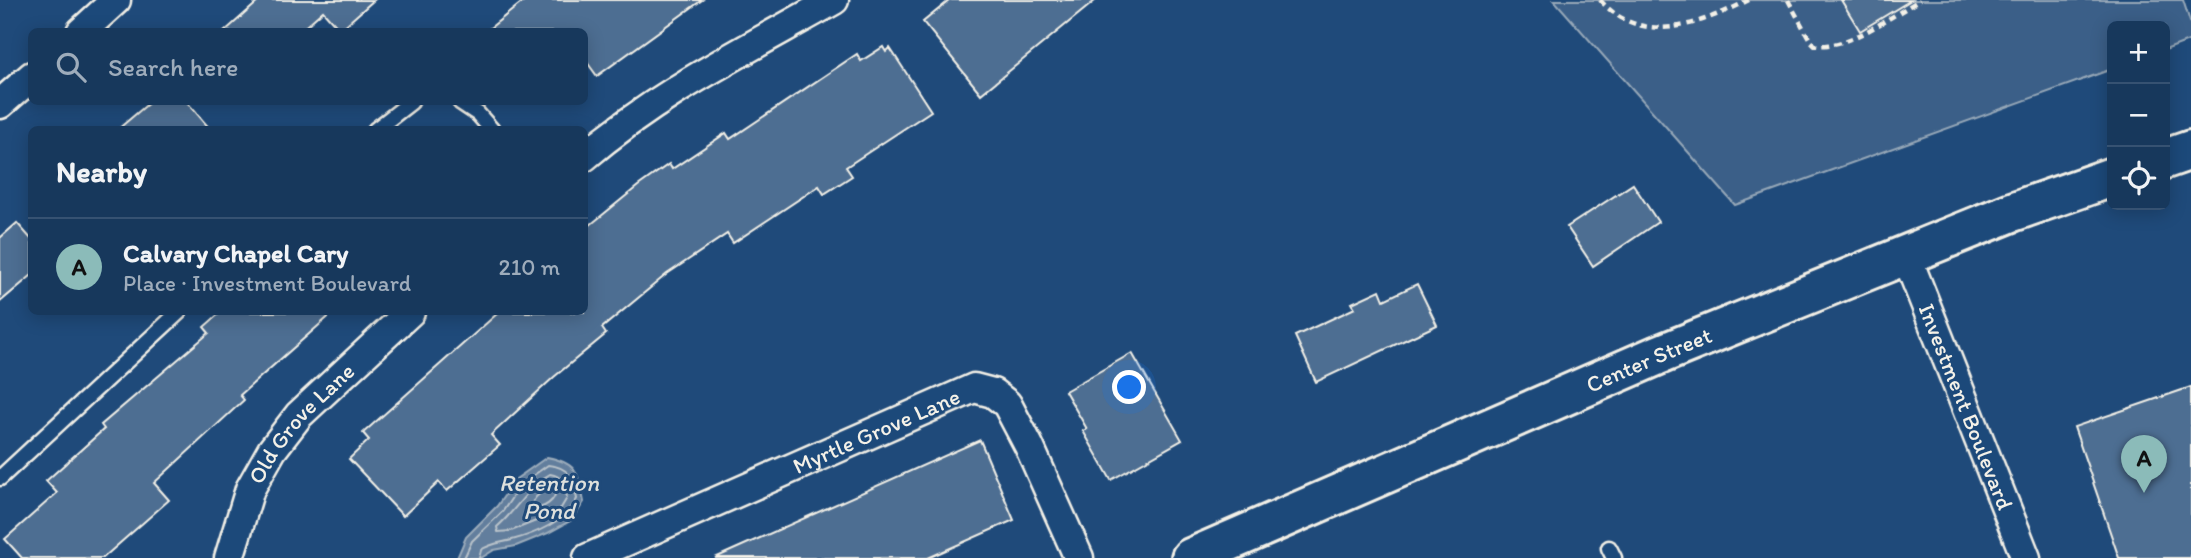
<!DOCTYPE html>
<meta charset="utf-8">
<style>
:root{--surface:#17385c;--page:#203f62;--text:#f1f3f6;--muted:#9eacbb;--line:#365272;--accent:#8bbbb9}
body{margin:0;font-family:Itim,sans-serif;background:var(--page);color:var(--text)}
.controls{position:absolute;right:21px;top:21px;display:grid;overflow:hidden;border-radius:10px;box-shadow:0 4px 18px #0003}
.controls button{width:63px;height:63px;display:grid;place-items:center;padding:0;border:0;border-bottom:2px solid var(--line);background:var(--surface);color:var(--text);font:35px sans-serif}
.you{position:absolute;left:1130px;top:388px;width:24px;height:24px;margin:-18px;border:5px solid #fff;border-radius:50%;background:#1a73e8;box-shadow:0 0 0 10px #1a73e833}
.badge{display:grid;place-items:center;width:46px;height:46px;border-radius:50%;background:var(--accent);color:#111;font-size:23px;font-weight:700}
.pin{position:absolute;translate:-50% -58px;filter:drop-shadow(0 2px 4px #0008)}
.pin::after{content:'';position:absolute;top:37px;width:24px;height:21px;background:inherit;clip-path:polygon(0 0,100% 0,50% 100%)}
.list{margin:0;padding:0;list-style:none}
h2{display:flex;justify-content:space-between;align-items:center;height:91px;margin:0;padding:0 28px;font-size:30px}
h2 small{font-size:23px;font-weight:400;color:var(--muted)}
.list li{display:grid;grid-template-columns:46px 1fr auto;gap:21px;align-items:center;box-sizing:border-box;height:98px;padding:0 28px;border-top:2px solid var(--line)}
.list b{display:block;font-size:26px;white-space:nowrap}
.list p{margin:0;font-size:23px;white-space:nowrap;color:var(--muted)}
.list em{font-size:23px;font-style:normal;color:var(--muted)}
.icon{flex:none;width:38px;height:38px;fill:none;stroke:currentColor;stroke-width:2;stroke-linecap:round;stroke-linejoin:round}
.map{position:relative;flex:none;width:2191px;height:558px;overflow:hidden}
.search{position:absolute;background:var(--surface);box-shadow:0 4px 18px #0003;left:28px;top:28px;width:560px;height:77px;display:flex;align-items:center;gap:18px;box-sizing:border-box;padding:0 24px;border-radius:10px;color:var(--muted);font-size:26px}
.panel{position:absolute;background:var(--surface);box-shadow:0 4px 18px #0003;left:28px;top:126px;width:560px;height:189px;border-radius:10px}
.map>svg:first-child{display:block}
.green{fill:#3a5f88;stroke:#97a8b8;stroke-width:2}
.water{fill:#627e9d;stroke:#9cacbb;stroke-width:2}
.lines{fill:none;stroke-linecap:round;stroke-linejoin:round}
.shore{stroke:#bac3ca;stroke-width:2}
.building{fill:#4d6e92;stroke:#f4f1e8;stroke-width:2}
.service-casing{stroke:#f4f1e8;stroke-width:19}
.minor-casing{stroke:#f4f1e8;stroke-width:33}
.secondary-casing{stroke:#f4f1e8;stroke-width:44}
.path{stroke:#f4f1e8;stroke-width:4.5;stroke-dasharray:7 5;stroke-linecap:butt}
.service{stroke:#1f4a7a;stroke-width:14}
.minor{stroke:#1f4a7a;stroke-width:28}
.secondary{stroke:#1f4a7a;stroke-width:38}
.labels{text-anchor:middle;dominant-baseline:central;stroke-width:6;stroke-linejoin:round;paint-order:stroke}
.street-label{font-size:23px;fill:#f4f1e8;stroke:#1f4a7a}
.water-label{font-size:24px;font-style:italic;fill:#dee0dd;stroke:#1f4a7a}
</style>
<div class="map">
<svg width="2191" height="558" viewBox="0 0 2191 558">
<rect width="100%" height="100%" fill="#1f4a7a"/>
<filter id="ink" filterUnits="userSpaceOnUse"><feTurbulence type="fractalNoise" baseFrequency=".0143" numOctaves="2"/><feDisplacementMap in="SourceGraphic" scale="14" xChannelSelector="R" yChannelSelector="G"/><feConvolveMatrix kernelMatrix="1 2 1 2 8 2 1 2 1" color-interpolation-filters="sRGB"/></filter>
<g filter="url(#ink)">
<polygon class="green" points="1554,0 2183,0 2191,25 2191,40 2165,50 2165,26 2112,26 2112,69 1735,205"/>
<path class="water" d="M 547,457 C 578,463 578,473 584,502 L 572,520 L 548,533 L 516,546 L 494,550 L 481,558 L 457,558 L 466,537 L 497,506 L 516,479 Z"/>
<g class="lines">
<g class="shore">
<path d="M 550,474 C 564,476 565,486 567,498 L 561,508 L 541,519 L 511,531 L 498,532 L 497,527 C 517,510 527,487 550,474 Z"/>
<path d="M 549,486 L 555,488 C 558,501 543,509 531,509 L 530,506 L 536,497 Z"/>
<path d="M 464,558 L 472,541 L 503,511 L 521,484 L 548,465 C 571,467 573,479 577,499 C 566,521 535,534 512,540 C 500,543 491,543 481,550 L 479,558"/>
</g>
</g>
<g class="building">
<polygon points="260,0 374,0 340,30 323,11 299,32 224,32"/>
<polygon points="525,0 702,0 597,76 584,58 584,32 485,32"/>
<polygon points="950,0 1096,0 981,94 923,22"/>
<polygon points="1841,0 1911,0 1860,31"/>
<polygon points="883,47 886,52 890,48 931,111 846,167 852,176 824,194 819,186 733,243 727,234 667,274 602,328 606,334 554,377 491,435 500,445 447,491 439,482 403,516 349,459 369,440 363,433 499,312 584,312 584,230 638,186 669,164 672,169 726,133 730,139 857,54 861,61"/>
<polygon points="150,102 187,102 211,130 117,130"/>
<polygon points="1633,184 1658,222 1593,266 1567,227"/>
<polygon points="17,223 32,240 32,275 0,302 0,238"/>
<polygon points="1417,284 1437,325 1316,382 1295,336 1355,308 1352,303 1380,290 1384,300"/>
<polygon points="221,312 334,312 240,395 244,400 154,483 169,500 103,558 22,558 5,539 57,493 46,481 104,429 101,425 209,333 204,327"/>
<polygon points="1132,353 1182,440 1111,480 1083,431 1087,429 1065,391"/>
<polygon points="2191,387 2191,558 2119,558 2074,427"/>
<polygon points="980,440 1014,520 928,558 715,558"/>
</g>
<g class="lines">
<g class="service-casing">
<g id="service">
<polyline points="460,102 478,114 492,130"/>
<polyline points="375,130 411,102"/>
<polyline points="0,478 179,312"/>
<polyline points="1609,548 1614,558"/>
</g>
</g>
<g class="minor-casing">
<g id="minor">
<polyline points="81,32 116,0"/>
<polyline points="0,104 32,76"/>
<path d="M 584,157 C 660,92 748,49 834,0"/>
<path id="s1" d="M 1906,255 L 2026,558"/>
<path id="s2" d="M 229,558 L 250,489 L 272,450 L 299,415 L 410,312"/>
<path id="s3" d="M 588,558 L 974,388 L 993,393 L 1007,404 L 1029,446 L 1079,558"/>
</g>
</g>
<g class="secondary-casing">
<g id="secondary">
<polyline points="2165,159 2191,150"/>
<path id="s4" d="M 1191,558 L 1656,356 L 2012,212 L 2112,177"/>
</g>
</g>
<g class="path">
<path d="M 1600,0 C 1642,48 1701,24 1749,0"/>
<path d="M 1788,0 L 1810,40 L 1815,45 C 1849,49 1891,16 1920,0"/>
</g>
<use href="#service" class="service"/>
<use href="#minor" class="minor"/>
<use href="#secondary" class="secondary"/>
</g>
</g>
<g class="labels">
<g class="street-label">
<text stroke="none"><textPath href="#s4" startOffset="499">Center Street</textPath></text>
<text stroke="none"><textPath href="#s1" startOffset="163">Investment Boulevard</textPath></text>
<text stroke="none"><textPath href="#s2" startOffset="156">Old Grove Lane</textPath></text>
<text stroke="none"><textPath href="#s3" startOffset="315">Myrtle Grove Lane</textPath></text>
</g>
<g class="water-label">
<text x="549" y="482">Retention<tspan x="549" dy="28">Pond</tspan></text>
</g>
</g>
</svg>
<div class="controls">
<button>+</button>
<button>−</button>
<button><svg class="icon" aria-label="locate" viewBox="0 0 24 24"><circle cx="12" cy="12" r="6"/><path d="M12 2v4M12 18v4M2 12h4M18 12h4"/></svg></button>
</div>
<div class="you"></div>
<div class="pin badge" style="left:2144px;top:493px">A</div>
<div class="search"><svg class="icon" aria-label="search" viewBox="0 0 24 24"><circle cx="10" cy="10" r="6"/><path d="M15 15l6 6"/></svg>Search here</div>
<section class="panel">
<h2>Nearby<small></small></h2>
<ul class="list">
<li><span class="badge">A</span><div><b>Calvary Chapel Cary</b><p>Place · Investment Boulevard</p></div><em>210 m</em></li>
</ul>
</section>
</div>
